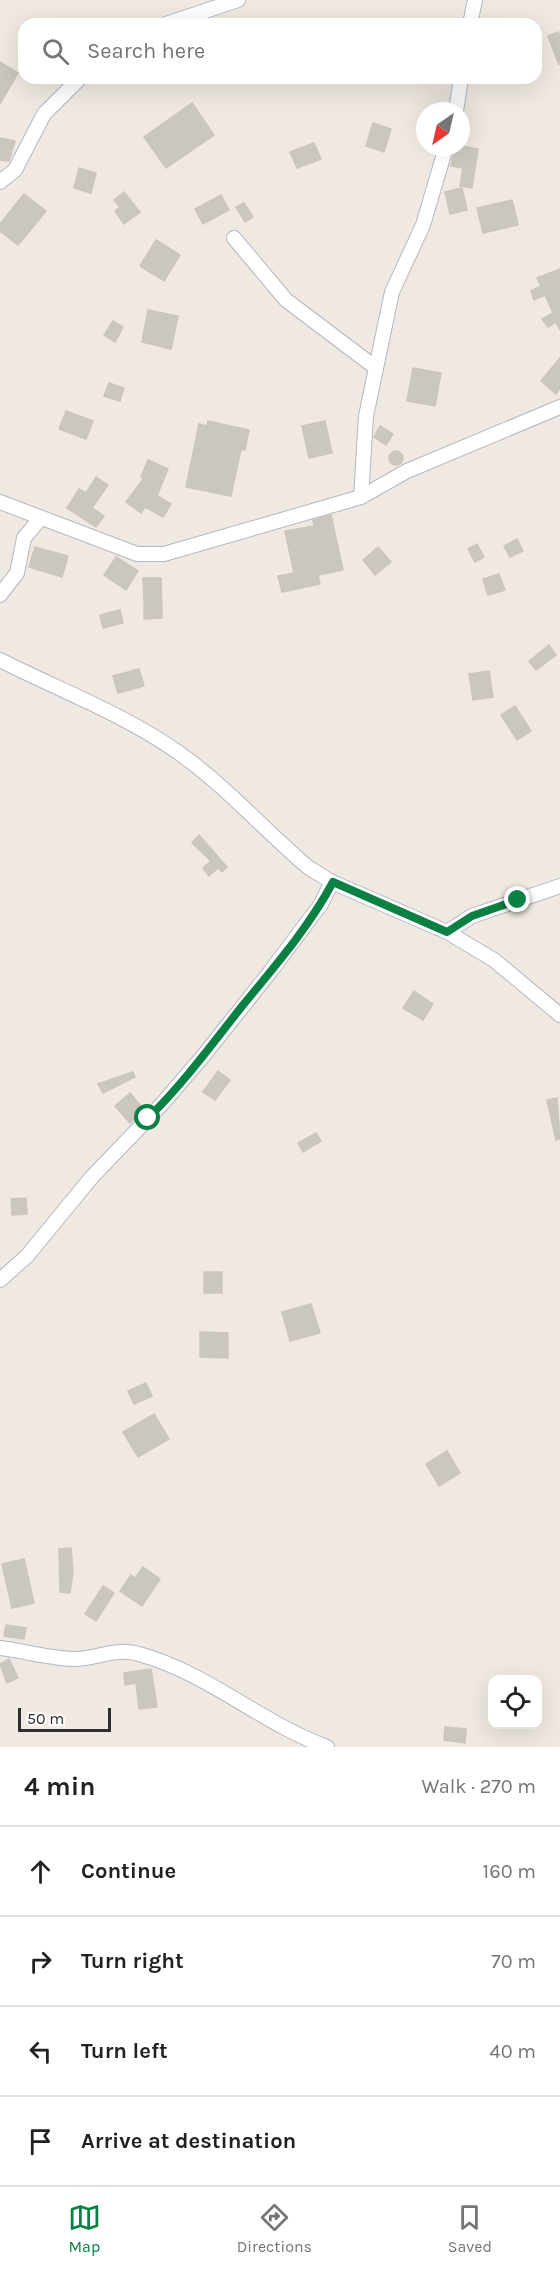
<!DOCTYPE html>
<meta charset="utf-8">
<style>
:root{--surface:#fff;--page:#f6f6f6;--text:#202124;--muted:#757577;--line:#e0e0e0;--accent:#0b8043}
body{margin:0;font-family:Karla,sans-serif;background:var(--page);color:var(--text)}
.controls{position:absolute;right:18px;bottom:18px;display:grid;overflow:hidden;border-radius:12px;box-shadow:0 6px 24px #0002}
.controls button{width:54px;height:54px;display:grid;place-items:center;padding:0;border:0;border-bottom:2px solid var(--line);background:var(--surface);color:var(--text);font:30px sans-serif}
.compass{position:absolute;left:416px;top:102px;width:54px;height:54px;border-radius:50%;background:var(--surface);box-shadow:0 6px 24px #0002;rotate:214deg}
.scale{position:absolute;left:18px;bottom:15px;width:93px;box-sizing:border-box;padding-left:6px;border:3px solid #2e2e2e;border-top:0;font-size:16px;line-height:21px;white-space:nowrap;color:#2e2e2e;-webkit-text-stroke:4px #fff;paint-order:stroke}
.stop{position:absolute;width:18px;height:18px;margin:-14px;border:4px solid #0b8043;border-radius:50%;background:#fff}
.stop.end{background:#0b8043;border-color:#fff;box-shadow:0 2px 6px #0008}
.list{margin:0;padding:0;list-style:none}
h2{display:flex;justify-content:space-between;align-items:center;height:78px;margin:0;padding:0 24px;font-size:26px}
h2 small{font-size:20px;font-weight:400;color:var(--muted)}
.list li{display:grid;grid-template-columns:39px 1fr auto;gap:18px;align-items:center;box-sizing:border-box;height:90px;padding:0 24px;border-top:2px solid var(--line)}
.list b{display:block;font-size:22px;white-space:nowrap}
.list em{font-size:20px;font-style:normal;color:var(--muted)}
.icon{flex:none;width:33px;height:33px;fill:none;stroke:currentColor;stroke-width:2;stroke-linecap:round;stroke-linejoin:round}
.map{position:relative;flex:none;width:560px;height:1747px;overflow:hidden}
.search{position:absolute;background:var(--surface);box-shadow:0 6px 24px #0002;left:18px;right:18px;top:18px;height:66px;display:flex;align-items:center;gap:15px;box-sizing:border-box;padding:0 21px;border-radius:18px;color:var(--muted);font-size:22px}
.sheet{height:438px;background:var(--surface)}
nav{display:flex;justify-content:space-around;align-items:center;box-sizing:border-box;height:84px;border-top:2px solid var(--line);background:var(--surface);font-size:16px;color:var(--muted)}
nav a{display:grid;justify-items:center;gap:3px}
nav .on{color:var(--accent)}
.map>svg:first-child{display:block}
.building{fill:#cbc7bf;stroke:#cbc5ba;stroke-width:1.5}
.lines{fill:none;stroke-linecap:round;stroke-linejoin:round}
.minor-casing{stroke:#b4b7c1;stroke-width:16}
.minor{stroke:#fff;stroke-width:14}
.route{stroke:#0b8043;stroke-width:8}
</style>
<div class="map">
<svg width="560" height="1747" viewBox="0 0 560 1747">
<rect width="100%" height="100%" fill="#efe9e1"/>
<g class="building">
<polygon points="558,32 560,37 559,65 548,36"/>
<polygon points="0,62 18,73 0,104"/>
<polygon points="192,103 214,135 166,168 144,137"/>
<polygon points="373,123 391,129 384,152 366,146"/>
<polygon points="0,138 15,141 9,161 0,160"/>
<polygon points="314,143 321,159 297,168 290,152"/>
<polygon points="461,146 478,149 472,188 460,186 463,168 451,166 455,147"/>
<polygon points="79,168 96,173 91,193 74,188"/>
<polygon points="462,188 467,210 450,214 445,192"/>
<polygon points="124,192 140,212 124,224 115,211 120,207 114,200"/>
<polygon points="24,194 46,211 18,245 0,231 0,224"/>
<polygon points="221,195 229,210 203,224 195,209"/>
<polygon points="512,200 518,225 483,233 477,208"/>
<polygon points="244,203 253,217 245,222 236,207"/>
<polygon points="156,240 180,255 164,281 155,275 156,272 154,275 140,266"/>
<polygon points="560,269 560,330 556,322 548,327 542,319 553,313 545,295 534,300 531,291 541,286 537,278"/>
<polygon points="148,310 178,316 171,349 142,342"/>
<polygon points="113,321 123,327 115,342 104,335"/>
<polygon points="560,358 560,388 556,394 541,381"/>
<polygon points="413,368 441,373 435,406 407,401"/>
<polygon points="109,383 124,388 120,401 104,396"/>
<polygon points="66,411 93,421 86,439 59,429"/>
<polygon points="208,421 249,430 245,450 241,449 231,496 186,487 199,424 207,426"/>
<polygon points="325,421 332,453 309,458 302,426"/>
<polygon points="380,426 393,434 386,445 374,437"/>
<circle cx="396" cy="458" r="7"/>
<polygon points="148,460 168,469 157,496 171,504 163,517 145,507 141,513 126,502 144,478 141,477"/>
<polygon points="96,477 108,485 92,508 104,516 96,527 67,508 79,489 86,493"/>
<polygon points="331,515 343,570 318,575 320,584 282,592 278,576 294,573 285,531 314,526 313,520"/>
<polygon points="517,539 523,551 510,557 504,546"/>
<polygon points="477,544 484,557 475,562 468,549"/>
<polygon points="35,547 68,556 62,577 29,567"/>
<polygon points="378,547 391,562 375,575 363,560"/>
<polygon points="116,557 138,571 126,590 104,575"/>
<polygon points="499,574 505,590 488,595 483,579"/>
<polygon points="143,578 161,578 162,618 144,619 144,604 147,603 144,601"/>
<polygon points="120,610 123,623 103,628 100,615"/>
<polygon points="549,645 556,655 536,670 529,661"/>
<polygon points="139,669 144,686 118,693 113,676"/>
<polygon points="489,671 493,697 473,700 469,674"/>
<polygon points="515,706 531,731 517,740 501,715"/>
<polygon points="199,835 227,867 222,872 218,868 209,876 203,868 211,861 192,843"/>
<polygon points="414,991 433,1004 423,1020 403,1008"/>
<polygon points="218,1071 230,1080 215,1100 203,1092"/>
<polygon points="133,1072 135,1077 103,1093 98,1084"/>
<polygon points="130,1093 144,1110 130,1123 115,1106"/>
<polygon points="557,1098 560,1139 556,1140 547,1100"/>
<polygon points="316,1133 321,1141 303,1152 298,1143"/>
<polygon points="26,1198 27,1214 12,1215 11,1199"/>
<rect x="204" y="1272" width="18" height="21"/>
<polygon points="311,1304 320,1333 290,1341 282,1312"/>
<polygon points="200,1332 228,1333 228,1358 200,1357"/>
<polygon points="146,1383 152,1396 134,1404 128,1391"/>
<polygon points="154,1414 169,1439 138,1457 123,1432"/>
<polygon points="447,1451 460,1473 439,1486 426,1464"/>
<polygon points="71,1548 73,1572 70,1593 60,1592 59,1549"/>
<polygon points="24,1559 34,1603 12,1608 2,1564"/>
<polygon points="143,1567 160,1579 142,1606 120,1591 131,1575 135,1578"/>
<polygon points="103,1586 114,1593 96,1621 85,1614"/>
<polygon points="6,1625 26,1628 24,1639 4,1636"/>
<polygon points="9,1659 18,1678 7,1683 0,1664"/>
<polygon points="151,1669 157,1707 139,1709 136,1683 125,1685 124,1673"/>
<polygon points="445,1727 466,1729 465,1743 444,1740"/>
</g>
<g class="lines">
<g class="minor-casing">
<g id="minor">
<polyline points="166,24 238,0"/>
<polyline points="470,24 475,0"/>
<polyline points="456,111 461,78"/>
<polyline points="0,182 15,170 44,114 80,78"/>
<polyline points="234,238 286,300 376,368"/>
<polyline points="361,497 366,416 392,292 423,225 446,147"/>
<polyline points="0,502 137,554 164,554 361,497 407,471 560,407"/>
<polyline points="0,595 17,573 24,538 40,519"/>
<path d="M 0,660 C 59,690 124,714 179,753 C 226,786 265,831 309,868 L 332,882 L 447,932 L 494,960 L 560,1015"/>
<polyline points="447,932 472,916 560,886"/>
<polyline points="0,1280 27,1256 91,1178 162,1104 204,1055 270,972 321,904 332,882"/>
<path d="M 0,1648 C 25,1651 52,1659 77,1659 C 99,1658 117,1647 139,1654 C 208,1673 261,1723 327,1747"/>
</g>
</g>
<use href="#minor" class="minor"/>
</g>
<g class="lines">
<path class="route" d="M 148,1118 C 183,1084 213,1043 243,1005 C 275,966 309,927 333,882 L 447,932 L 472,916 L 518,900"/>
</g>
</svg>
<div class="controls">
<button><svg class="icon" aria-label="locate" viewBox="0 0 24 24"><circle cx="12" cy="12" r="6"/><path d="M12 2v4M12 18v4M2 12h4M18 12h4"/></svg></button>
</div>
<svg class="compass" viewBox="-18 -18 36 36"><path d="M0-13l5 13h-10z" fill="#e53935"/><path d="M0 13l5-13h-10z" fill="#757577"/></svg>
<div class="scale">50 m</div>
<div class="stop" style="left:148px;top:1118px"></div>
<div class="stop end" style="left:518px;top:900px"></div>
<div class="search"><svg class="icon" aria-label="search" viewBox="0 0 24 24"><circle cx="10" cy="10" r="6"/><path d="M15 15l6 6"/></svg>Search here</div>
</div>
<section class="sheet">
<h2>4 min<small>Walk · 270 m</small></h2>
<ul class="list">
<li><svg class="icon" aria-label="ahead" viewBox="0 0 24 24"><path d="M12 20V5M6 11l6-6 6 6"/></svg><div><b>Continue</b></div><em>160 m</em></li>
<li><svg class="icon" aria-label="right" viewBox="0 0 24 24"><path d="M7 20v-9h11M14 6l5 5-5 5"/></svg><div><b>Turn right</b></div><em>70 m</em></li>
<li><svg class="icon" aria-label="left" viewBox="0 0 24 24"><path d="M17 20v-9H6M10 6l-5 5 5 5"/></svg><div><b>Turn left</b></div><em>40 m</em></li>
<li><svg class="icon" aria-label="arrive" viewBox="0 0 24 24"><path d="M6 21V4h12l-3 4 3 4H6"/></svg><div><b>Arrive at destination</b></div></li>
</ul>
</section>
<nav>
<a class="on"><svg class="icon" aria-label="map" viewBox="0 0 24 24"><path d="M3 6l6-2 6 2 6-2v14l-6 2-6-2-6 2zM9 4v14M15 6v14"/></svg>Map</a>
<a><svg class="icon" aria-label="directions" viewBox="0 0 24 24"><path d="M12 3l9 9-9 9-9-9zM9 14v-3h6M13 9l2 2-2 2"/></svg>Directions</a>
<a><svg class="icon" aria-label="saved" viewBox="0 0 24 24"><path d="M7 4h10v16l-5-4-5 4z"/></svg>Saved</a>
</nav>
